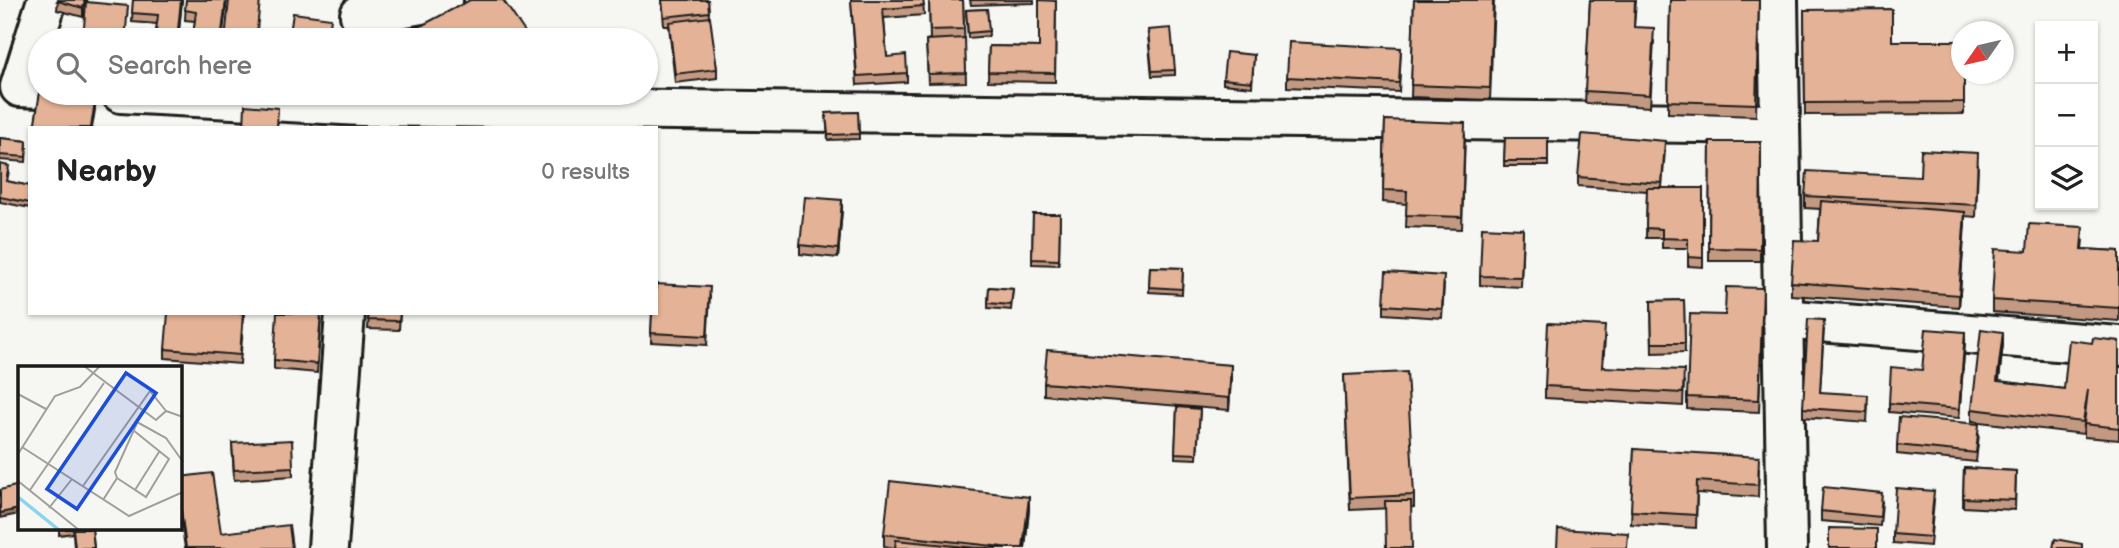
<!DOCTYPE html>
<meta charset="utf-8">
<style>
:root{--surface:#fff;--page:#f6f6f6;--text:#222;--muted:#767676;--line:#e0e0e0}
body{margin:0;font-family:"Balsamiq Sans",sans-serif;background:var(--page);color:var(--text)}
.controls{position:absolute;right:21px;top:21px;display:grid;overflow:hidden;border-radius:0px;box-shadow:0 2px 5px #0004}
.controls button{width:63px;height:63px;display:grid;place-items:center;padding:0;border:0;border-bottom:2px solid var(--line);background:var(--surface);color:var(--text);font:35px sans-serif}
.compass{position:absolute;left:1951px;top:21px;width:63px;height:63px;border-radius:50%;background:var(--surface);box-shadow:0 2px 5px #0004;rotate:236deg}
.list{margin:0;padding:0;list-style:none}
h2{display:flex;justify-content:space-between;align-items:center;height:91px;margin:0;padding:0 28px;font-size:30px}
h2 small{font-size:23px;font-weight:400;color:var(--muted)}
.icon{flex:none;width:38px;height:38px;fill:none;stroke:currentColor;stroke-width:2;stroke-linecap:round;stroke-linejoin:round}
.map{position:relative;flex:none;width:2119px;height:548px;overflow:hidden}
.search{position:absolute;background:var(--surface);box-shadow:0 2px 5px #0004;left:28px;top:28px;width:630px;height:77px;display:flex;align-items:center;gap:18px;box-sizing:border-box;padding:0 24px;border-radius:38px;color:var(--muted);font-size:26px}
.panel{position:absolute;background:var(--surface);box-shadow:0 2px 5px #0004;left:28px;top:126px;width:630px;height:189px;border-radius:0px}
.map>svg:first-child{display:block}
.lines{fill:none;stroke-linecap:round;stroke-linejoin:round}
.minor-casing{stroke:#1c1c1c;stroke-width:44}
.minor{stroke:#f6f6f2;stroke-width:38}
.wall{fill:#c49981;stroke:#1c1c1c;stroke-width:2}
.shaded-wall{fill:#a07d69;stroke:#1c1c1c;stroke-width:2}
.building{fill:#e4b296;stroke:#1c1c1c;stroke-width:2}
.inset-river{fill:none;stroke:#8bd4ec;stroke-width:3.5}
.inset-road{fill:none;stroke:#9f9f9c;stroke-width:2}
.view{fill:#1d4ed8;fill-opacity:0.15;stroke:#1d4ed8;stroke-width:3.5}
.inset-edge{fill:none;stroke:#1c1c1c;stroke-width:3.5}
</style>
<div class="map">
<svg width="2119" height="548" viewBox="0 0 2119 548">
<rect width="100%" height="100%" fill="#f6f6f2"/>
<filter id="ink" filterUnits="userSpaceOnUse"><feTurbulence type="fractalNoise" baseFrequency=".0143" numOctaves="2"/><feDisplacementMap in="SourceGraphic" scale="14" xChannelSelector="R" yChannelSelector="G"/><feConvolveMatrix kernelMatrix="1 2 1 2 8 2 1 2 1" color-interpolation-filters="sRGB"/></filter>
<g filter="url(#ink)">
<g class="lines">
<g class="minor-casing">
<g id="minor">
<polyline points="1778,0 1787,548"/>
<polyline points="360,15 443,0"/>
<polyline points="40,88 20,87 47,0"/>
<polyline points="121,93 361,106 1779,124"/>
<polyline points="1782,319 2119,346"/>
<polyline points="328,548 345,313"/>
</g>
</g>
<use href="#minor" class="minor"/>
</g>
<g class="wall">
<polygon points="58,0 87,0 87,2 128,15 85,9 83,17 57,10"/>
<polygon points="133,0 182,0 178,40 155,40 157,24 132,22"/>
<polygon points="186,0 222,40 193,40 195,21 185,20"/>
<polygon points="662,0 708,0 709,17 717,69 717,78 675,83 669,26 664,26"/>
<polygon points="851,0 923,0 924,15 884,18 887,57 907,73 907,82 857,85"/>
<polygon points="929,0 963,0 966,82 928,83 926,40 930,39"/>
<polygon points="970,0 1034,0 1034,3 971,5"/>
<polygon points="1414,0 1494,0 1490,100 1411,97"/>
<polygon points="1590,0 1636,0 1634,27 1654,41 1650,107 1585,103"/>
<polygon points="1670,0 1759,0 1756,116 1668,113"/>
<polygon points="1056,1 1055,82 988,81 989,46 1039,47"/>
<polygon points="987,9 989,36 968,38 966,10"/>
<polygon points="1804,10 1892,41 1964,74 1964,114 1805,115"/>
<polygon points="417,28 527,40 417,40"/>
<polygon points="1148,35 1175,70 1175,75 1152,76"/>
<polygon points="1401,48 1399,92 1287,87 1287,77"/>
<polygon points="1254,55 1252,87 1223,84 1223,79"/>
<polygon points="858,112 859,139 828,140 826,113"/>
<polygon points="1385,120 1465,135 1462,229 1406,227 1407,204 1383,202"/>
<polygon points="0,138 27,141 26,162 0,160"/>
<polygon points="1505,138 1548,138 1548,166 1504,166"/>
<polygon points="1710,142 1761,142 1760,261 1709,261"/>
<polygon points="1665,150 1662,188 1703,188 1703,267 1688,266 1688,248 1662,248 1662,238 1646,238 1647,191 1578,186 1578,177"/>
<polygon points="0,164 9,171 7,181 30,186 30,208 0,202"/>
<polygon points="1978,165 1976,217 1965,216 1959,307 1791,295 1791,282 1818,241 1820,209 1805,208 1805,196 1920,177"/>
<polygon points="842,209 838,258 800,254 800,245"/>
<polygon points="1033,214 1060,214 1059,265 1032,264"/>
<polygon points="1523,229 1521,287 1480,285 1480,276"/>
<polygon points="2083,240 2082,249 2119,251 2119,321 1992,312 1992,300 2027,251"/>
<polygon points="1150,267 1183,268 1182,294 1149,292"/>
<polygon points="1444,285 1442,318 1384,314 1384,305"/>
<polygon points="989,287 1013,289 1011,310 988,308"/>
<polygon points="710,296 707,345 651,342 652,313"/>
<polygon points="1684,300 1685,352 1652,353 1651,301"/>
<polygon points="1763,301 1759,412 1687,409 1687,397 1725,315"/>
<polygon points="244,313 240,364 165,358 165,349"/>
<polygon points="369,313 400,313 399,330 368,329"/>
<polygon points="321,320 317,373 274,369 274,360"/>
<polygon points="1824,329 1820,392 1868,404 1867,422 1803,417 1803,408"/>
<polygon points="1605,338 1603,367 1684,382 1683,406 1545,398 1545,386"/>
<polygon points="1965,341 1959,418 1889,412 1889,403 1922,370"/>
<polygon points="2119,341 2119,440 2084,437 2084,424 2083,434 1972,421 1972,409 2003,344 1999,381 2064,389 2092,343"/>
<polygon points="1344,375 1414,495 1414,507 1350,510"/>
<polygon points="1231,377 1229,410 1044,395 1044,383"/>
<polygon points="1177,407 1200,409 1197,459 1175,458"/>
<polygon points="1979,434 1976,462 1897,454 1897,445"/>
<polygon points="232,443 293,467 293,476 234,480"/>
<polygon points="1634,449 1759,469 1758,497 1697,493 1696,528 1631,524"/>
<polygon points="1964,468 2016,471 2015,510 1963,507"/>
<polygon points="180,477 221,533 292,548 185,548 180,514"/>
<polygon points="1934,500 1930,546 1893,543 1893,534"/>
<polygon points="1882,502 1880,526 1821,521 1821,511"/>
<polygon points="1029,509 1025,548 895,548 884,546 884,534"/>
<polygon points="59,529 92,529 94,548 74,548 73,533 59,535"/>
</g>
<g class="shaded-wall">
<polygon points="85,0 87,0 87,3 83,17 83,8"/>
<polygon points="181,0 182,0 178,40 177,40"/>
<polygon points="226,0 227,0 222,40 221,40"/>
<polygon points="527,35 527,40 516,40"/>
<polygon points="95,101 95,110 92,128 91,128"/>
<polygon points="842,200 842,209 838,258 838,249"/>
<polygon points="1965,212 1965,224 1959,307 1959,295"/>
<polygon points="1965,332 1965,341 1959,418 1959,409"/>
<polygon points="2003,332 2003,344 1997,394 1997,381"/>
<polygon points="1231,365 1231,377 1229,410 1229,398"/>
<polygon points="1029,497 1029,509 1025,548 1023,548"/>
<polygon points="19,509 19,514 0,518 0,513"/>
</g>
<g class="building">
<polygon points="58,0 85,0 83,8 57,1"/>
<polygon points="133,0 181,0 177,40 155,40 158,15 132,13"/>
<polygon points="186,0 226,0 221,40 193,36 196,12 185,10"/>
<polygon points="229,0 260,0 256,40 225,40"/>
<polygon points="470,0 503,0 527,35 516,40 422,40 417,28"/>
<polygon points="662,0 708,0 709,12 664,17"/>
<polygon points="851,0 923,0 924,6 883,9 887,57 906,55 907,73 857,76"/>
<polygon points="929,0 963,0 964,29 930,30"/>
<polygon points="1039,0 1056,1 1055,73 988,72 989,46 1039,47"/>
<polygon points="1414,0 1493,0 1490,88 1411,85"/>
<polygon points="1590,0 1635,0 1634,27 1654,28 1650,95 1585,91"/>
<polygon points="1670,0 1759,0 1756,104 1668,101"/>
<polygon points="86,2 128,6 125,40 83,40"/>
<polygon points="987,9 989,31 968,33 966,10"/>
<polygon points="1892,9 1892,41 1962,41 1962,74 1964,74 1964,102 1805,103 1804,10"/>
<polygon points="293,13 331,18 328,40 289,40"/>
<polygon points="710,17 717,69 675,74 669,22"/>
<polygon points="1171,28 1175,70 1152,71 1148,30"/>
<polygon points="549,33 618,38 617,40 549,40"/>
<polygon points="965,38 966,73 928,74 926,40"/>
<polygon points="1289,42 1401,48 1399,83 1287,77"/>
<polygon points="1226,52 1254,55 1252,82 1223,79"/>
<polygon points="40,92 40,93 95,101 91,128 34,128"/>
<polygon points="245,105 278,108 277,128 244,128"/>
<polygon points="858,112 859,134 828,135 826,113"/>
<polygon points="1385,120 1465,123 1462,217 1406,215 1407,191 1383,190"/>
<polygon points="1582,134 1665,141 1662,183 1578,177"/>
<polygon points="0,138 27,141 26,157 0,155"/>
<polygon points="1505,138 1548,138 1548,161 1504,161"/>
<polygon points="1710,142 1761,142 1760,249 1709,248"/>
<polygon points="1921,150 1978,153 1976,205 1805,196 1807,171 1920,177"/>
<polygon points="0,164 9,166 6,181 30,186 30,203 0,197"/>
<polygon points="1647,188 1703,188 1703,258 1688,257 1688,239 1662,238 1662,229 1646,228"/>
<polygon points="805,197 842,200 838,249 800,245"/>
<polygon points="1821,201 1965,212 1959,295 1791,282 1794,240 1818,241"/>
<polygon points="1033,214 1060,214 1059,260 1032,259"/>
<polygon points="2029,224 2083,227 2081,249 2119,251 2119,308 1992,300 1995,249 2027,251"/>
<polygon points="1482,227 1523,229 1521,277 1480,276"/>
<polygon points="1150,267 1183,268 1182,289 1149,287"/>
<polygon points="1386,272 1444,276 1442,309 1384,305"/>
<polygon points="656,284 710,287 707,336 651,333 652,313 656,313"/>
<polygon points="989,287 1013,289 1011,305 988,303"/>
<polygon points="1726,287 1763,288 1759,400 1687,397 1690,314 1725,315"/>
<polygon points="1684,300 1685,343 1652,343 1651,301"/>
<polygon points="168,313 243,313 240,355 165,349"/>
<polygon points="277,313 321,313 317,364 274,360"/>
<polygon points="369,313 400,313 399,321 368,320"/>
<polygon points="1808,319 1824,320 1820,392 1868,395 1867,412 1803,408"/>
<polygon points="1548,323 1605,326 1602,367 1684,370 1683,393 1545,386"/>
<polygon points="1926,329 1965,332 1959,409 1889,403 1891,367 1922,370"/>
<polygon points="1981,329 2003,332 1997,381 2064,389 2069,340 2092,343 2093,338 2119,341 2119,428 2084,424 2088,390 2083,422 1972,409"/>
<polygon points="1047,350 1231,365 1229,398 1044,383"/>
<polygon points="1407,372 1414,495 1350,498 1344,375"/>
<polygon points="1177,407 1200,409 1197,454 1175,453"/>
<polygon points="1899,417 1979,424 1976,453 1897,445"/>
<polygon points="292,440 293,467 234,470 232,443"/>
<polygon points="1634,449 1759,457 1758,485 1697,481 1696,515 1631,511"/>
<polygon points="1964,468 2016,471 2015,500 1963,498"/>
<polygon points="212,473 221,533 289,525 292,548 186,548 180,502 180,477"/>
<polygon points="890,481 1029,497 1023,548 1012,548 884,534"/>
<polygon points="19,485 19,509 0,513 0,490"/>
<polygon points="1823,487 1882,493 1880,517 1821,511"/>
<polygon points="1896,488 1934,491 1930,537 1893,534"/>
<polygon points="1385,501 1411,501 1412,548 1386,548"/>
<polygon points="1829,528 1877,529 1877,548 1829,548"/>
<polygon points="73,529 92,529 94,548 75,548"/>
<polygon points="1558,529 1628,533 1627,548 1557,548"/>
<polygon points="2055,539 2082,544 2082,548 2053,548"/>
<polygon points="896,540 976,548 895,548"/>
</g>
</g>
<g transform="translate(18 366)">
<rect width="164" height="164" fill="#f6f6f2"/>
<path class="inset-river" d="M 0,131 L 41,164"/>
<path class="inset-road" d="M 66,0 L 138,54 L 148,45 L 165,51M 0,28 L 28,43M 119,56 L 148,72 L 165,96M 4,81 L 111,150 L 165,126M 0,88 L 37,30 L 62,21 L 82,0M 99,112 L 128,131 L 151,93 L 115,64M 0,115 L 61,164M 65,120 L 132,25 L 148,45M 12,124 L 86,17M 117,124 L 141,86M 85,134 L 99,112 L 97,106 L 124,46M 31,142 L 54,113"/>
<path class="view" d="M 108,7 L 138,27 L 59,143 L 29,123 Z"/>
<rect width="164" height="164" class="inset-edge"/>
</g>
</svg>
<div class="controls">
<button>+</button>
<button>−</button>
<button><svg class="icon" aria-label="layers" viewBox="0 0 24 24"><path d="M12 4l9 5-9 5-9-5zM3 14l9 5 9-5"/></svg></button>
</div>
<svg class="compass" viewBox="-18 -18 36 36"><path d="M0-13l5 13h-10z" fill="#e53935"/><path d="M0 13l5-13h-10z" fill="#767676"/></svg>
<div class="search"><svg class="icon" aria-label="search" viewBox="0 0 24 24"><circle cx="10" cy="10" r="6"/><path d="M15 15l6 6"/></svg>Search here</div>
<section class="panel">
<h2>Nearby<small>0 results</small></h2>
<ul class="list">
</ul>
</section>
</div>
